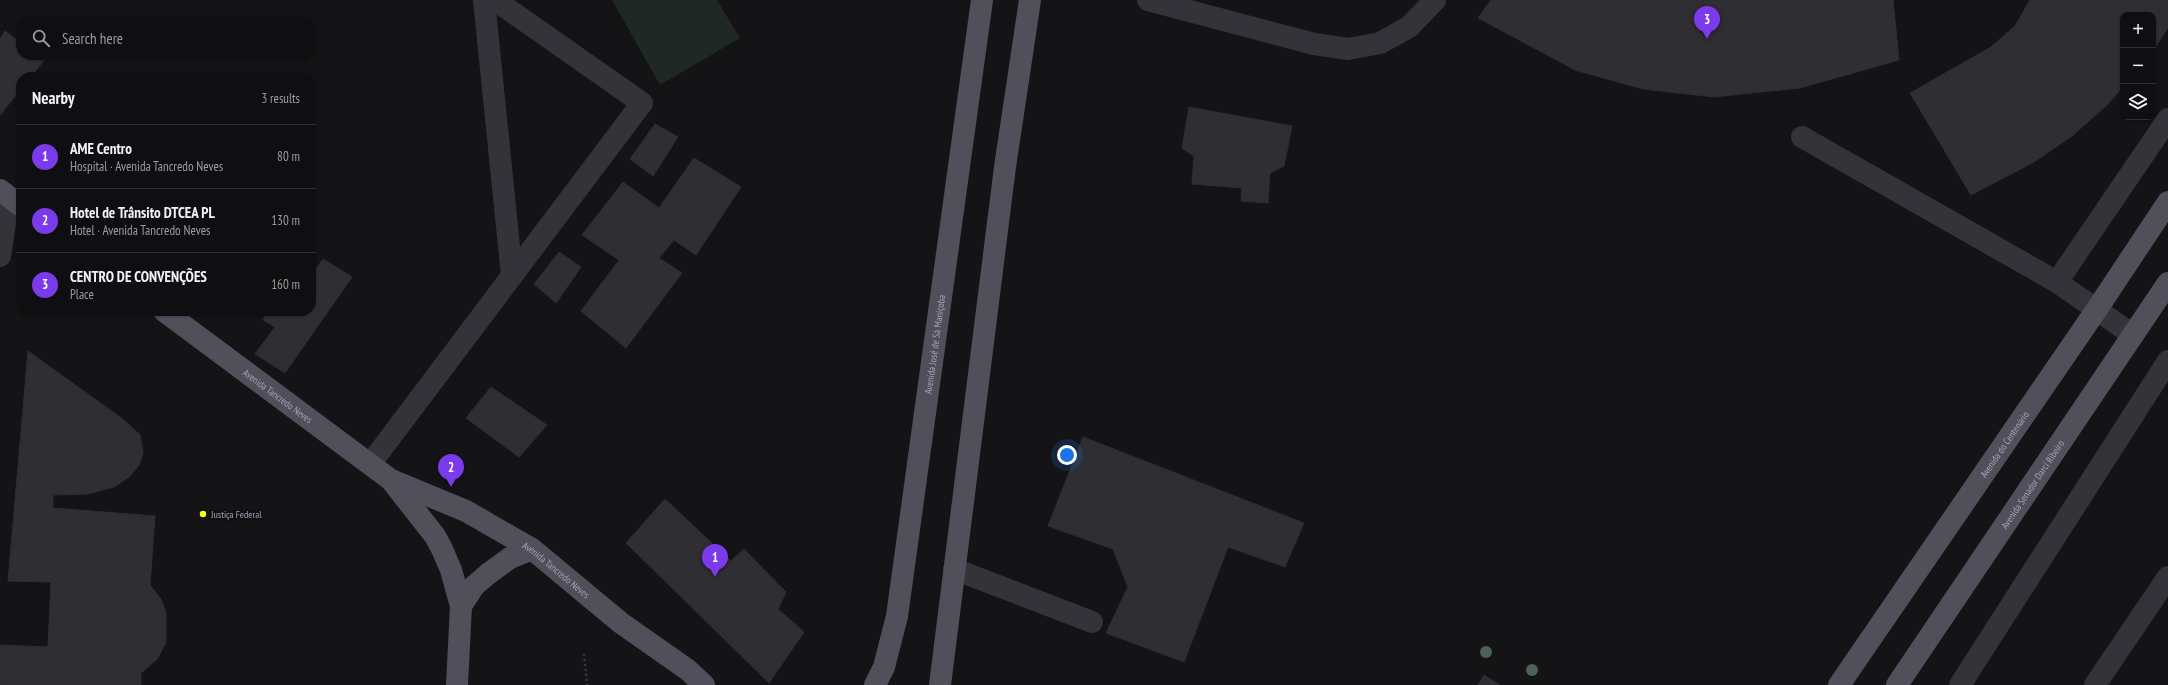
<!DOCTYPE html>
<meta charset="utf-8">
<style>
:root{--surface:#0f0e10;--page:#181719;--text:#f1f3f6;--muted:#9b9c9f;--line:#2f2e30;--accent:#7c3aed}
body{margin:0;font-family:"PT Sans Narrow",sans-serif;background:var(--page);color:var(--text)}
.controls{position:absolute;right:12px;top:12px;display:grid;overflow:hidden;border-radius:8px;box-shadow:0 1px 3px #0004}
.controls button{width:36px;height:36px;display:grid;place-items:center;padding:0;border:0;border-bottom:1px solid var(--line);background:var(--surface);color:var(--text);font:20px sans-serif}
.you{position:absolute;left:1067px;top:455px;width:14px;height:14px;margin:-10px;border:3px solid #fff;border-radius:50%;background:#1a73e8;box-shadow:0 0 0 6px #1a73e833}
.badge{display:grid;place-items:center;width:26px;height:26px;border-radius:50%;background:var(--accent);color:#fff;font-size:13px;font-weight:700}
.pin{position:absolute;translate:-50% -33px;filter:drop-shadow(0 1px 2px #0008)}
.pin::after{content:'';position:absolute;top:21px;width:14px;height:12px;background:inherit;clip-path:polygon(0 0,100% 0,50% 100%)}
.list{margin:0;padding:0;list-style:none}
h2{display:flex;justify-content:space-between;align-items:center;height:52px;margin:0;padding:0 16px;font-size:17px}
h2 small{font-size:13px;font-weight:400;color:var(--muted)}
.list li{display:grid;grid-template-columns:26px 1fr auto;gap:12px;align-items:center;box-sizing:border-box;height:64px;padding:0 16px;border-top:1px solid var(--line)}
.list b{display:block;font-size:15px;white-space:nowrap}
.list p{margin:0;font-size:13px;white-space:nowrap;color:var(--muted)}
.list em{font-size:13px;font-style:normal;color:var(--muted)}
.icon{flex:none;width:22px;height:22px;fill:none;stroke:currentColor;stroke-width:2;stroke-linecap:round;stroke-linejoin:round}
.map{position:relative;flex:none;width:2168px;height:685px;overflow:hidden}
.search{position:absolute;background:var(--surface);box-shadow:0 1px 3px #0004;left:16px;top:16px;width:300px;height:44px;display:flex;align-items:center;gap:10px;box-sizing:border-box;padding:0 14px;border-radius:16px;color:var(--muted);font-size:15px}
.panel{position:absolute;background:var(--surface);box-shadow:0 1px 3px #0004;left:16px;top:72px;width:300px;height:244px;border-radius:16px}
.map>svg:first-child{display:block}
.green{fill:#1f2824}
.building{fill:#2f2e32;stroke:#2e2d31}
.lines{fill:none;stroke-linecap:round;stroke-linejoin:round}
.path{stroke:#3a3941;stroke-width:2.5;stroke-dasharray:2 3;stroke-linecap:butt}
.minor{stroke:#35333a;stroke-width:22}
.major{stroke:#514f5a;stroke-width:22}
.tree{fill:#4b6356}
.poi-dot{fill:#f1ff21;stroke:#0f0e10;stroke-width:1.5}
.labels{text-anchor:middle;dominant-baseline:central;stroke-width:4;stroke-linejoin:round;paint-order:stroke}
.street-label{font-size:10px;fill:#a5a3b7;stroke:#0f0e10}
.poi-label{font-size:10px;fill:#a5a3b7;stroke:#0f0e10;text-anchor:start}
</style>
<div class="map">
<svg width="2168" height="685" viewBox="0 0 2168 685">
<rect width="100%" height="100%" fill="#141315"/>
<polygon class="green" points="612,0 717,0 740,38 660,85"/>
<g class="building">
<polygon points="1491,0 1893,0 1899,60 1800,88 1714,97 1643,89 1575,70 1478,18"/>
<polygon points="2030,0 2168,0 2168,28 2153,50 2153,15 2123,15 2123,87 2106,106 2072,136 2034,162 1971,195 1910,93 1991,47 2015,26"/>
<polygon points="5,31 21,43 21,55 38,55 44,60 31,77 21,77 21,89 0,115 0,39"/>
<polygon points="1189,107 1292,126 1284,166 1270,173 1268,203 1241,201 1242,188 1192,184 1194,156 1182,148"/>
<polygon points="655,124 678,137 653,176 630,159"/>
<polygon points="694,158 741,187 696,255 674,240 659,258 682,273 626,348 581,311 619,260 582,235 623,182 659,208"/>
<polygon points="559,252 581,267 556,303 534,284"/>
<polygon points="323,259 352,277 285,373 255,354 275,327 263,320 269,311 311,311 311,276"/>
<polygon points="28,351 124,420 140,435 143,453 139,465 129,477 114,487 88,494 53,495 53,508 155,516 150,585 161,599 166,613 166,643 157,659 141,673 141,685 0,685 0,645 48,647 51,582 8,581"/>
<polygon points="491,387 547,425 519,457 466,418"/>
<polygon points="1083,437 1304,523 1285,567 1228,547 1184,662 1106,633 1128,587 1113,549 1048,526"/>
<polygon points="665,499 731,561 744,549 786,592 778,609 804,632 769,683 626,543"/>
<polygon points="1484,675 1500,685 1478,685"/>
</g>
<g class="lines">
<polyline class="path" points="584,654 587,685"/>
<g class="minor">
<polyline points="484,0 512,276"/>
<polyline points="1148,0 1314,44 1348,49 1380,43 1409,27 1435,0"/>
<polyline points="1802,137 2057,282 2133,335"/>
<polyline points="0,256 9,197"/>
<polyline points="2057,282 2168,119"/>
<polyline points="371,463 642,103 495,0"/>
<polyline points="954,569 1092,622"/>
<polyline points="1960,685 2168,361"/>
<polyline points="2095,685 2168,577"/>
</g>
<g class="major">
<polyline points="0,190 21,206"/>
<path id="s1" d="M 164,311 L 391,480 L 435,536 L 442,549 L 451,570 L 461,606"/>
<path id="s2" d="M 391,480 L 466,511 L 532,549 L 621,623 L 688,670 L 704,685"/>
<polyline points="457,685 461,606 474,586 488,574 510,558 532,549"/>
<path id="s3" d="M 875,685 L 884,667 L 897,616 L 982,0"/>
<polyline points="940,685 1005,167 1030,0"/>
<path id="s4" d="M 1839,685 L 2097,309 L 2168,202"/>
<path id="s5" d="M 1897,685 L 2168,283"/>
</g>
</g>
<g class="tree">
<circle cx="1486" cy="652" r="6"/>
<circle cx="1532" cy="670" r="6"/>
</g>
<circle class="poi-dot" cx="203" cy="514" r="4"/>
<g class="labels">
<g class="street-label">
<text stroke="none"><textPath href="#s3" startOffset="347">Avenida José de Sá Maniçoba</textPath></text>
<text stroke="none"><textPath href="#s1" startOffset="142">Avenida Tancredo Neves</textPath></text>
<text stroke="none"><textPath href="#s4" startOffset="292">Avenida do Centenário</textPath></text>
<text stroke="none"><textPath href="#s5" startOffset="242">Avenida Senador Darcí Ribeiro</textPath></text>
<text stroke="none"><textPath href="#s2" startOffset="189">Avenida Tancredo Neves</textPath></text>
</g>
<g class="poi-label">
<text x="211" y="514">Justiça Federal</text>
</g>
</g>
</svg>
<div class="controls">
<button>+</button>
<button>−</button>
<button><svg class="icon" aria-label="layers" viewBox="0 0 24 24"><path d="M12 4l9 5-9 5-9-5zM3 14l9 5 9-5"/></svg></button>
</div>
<div class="you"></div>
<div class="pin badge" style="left:715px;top:577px">1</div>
<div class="pin badge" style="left:451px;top:487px">2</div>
<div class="pin badge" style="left:1707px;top:39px">3</div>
<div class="search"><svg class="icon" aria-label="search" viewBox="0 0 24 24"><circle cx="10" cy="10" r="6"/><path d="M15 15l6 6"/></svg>Search here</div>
<section class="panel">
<h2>Nearby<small>3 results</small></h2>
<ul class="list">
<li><span class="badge">1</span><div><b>AME Centro</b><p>Hospital · Avenida Tancredo Neves</p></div><em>80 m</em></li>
<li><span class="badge">2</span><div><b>Hotel de Trânsito DTCEA PL</b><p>Hotel · Avenida Tancredo Neves</p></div><em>130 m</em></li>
<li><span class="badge">3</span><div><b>CENTRO DE CONVENÇÕES</b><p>Place</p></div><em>160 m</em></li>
</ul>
</section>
</div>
